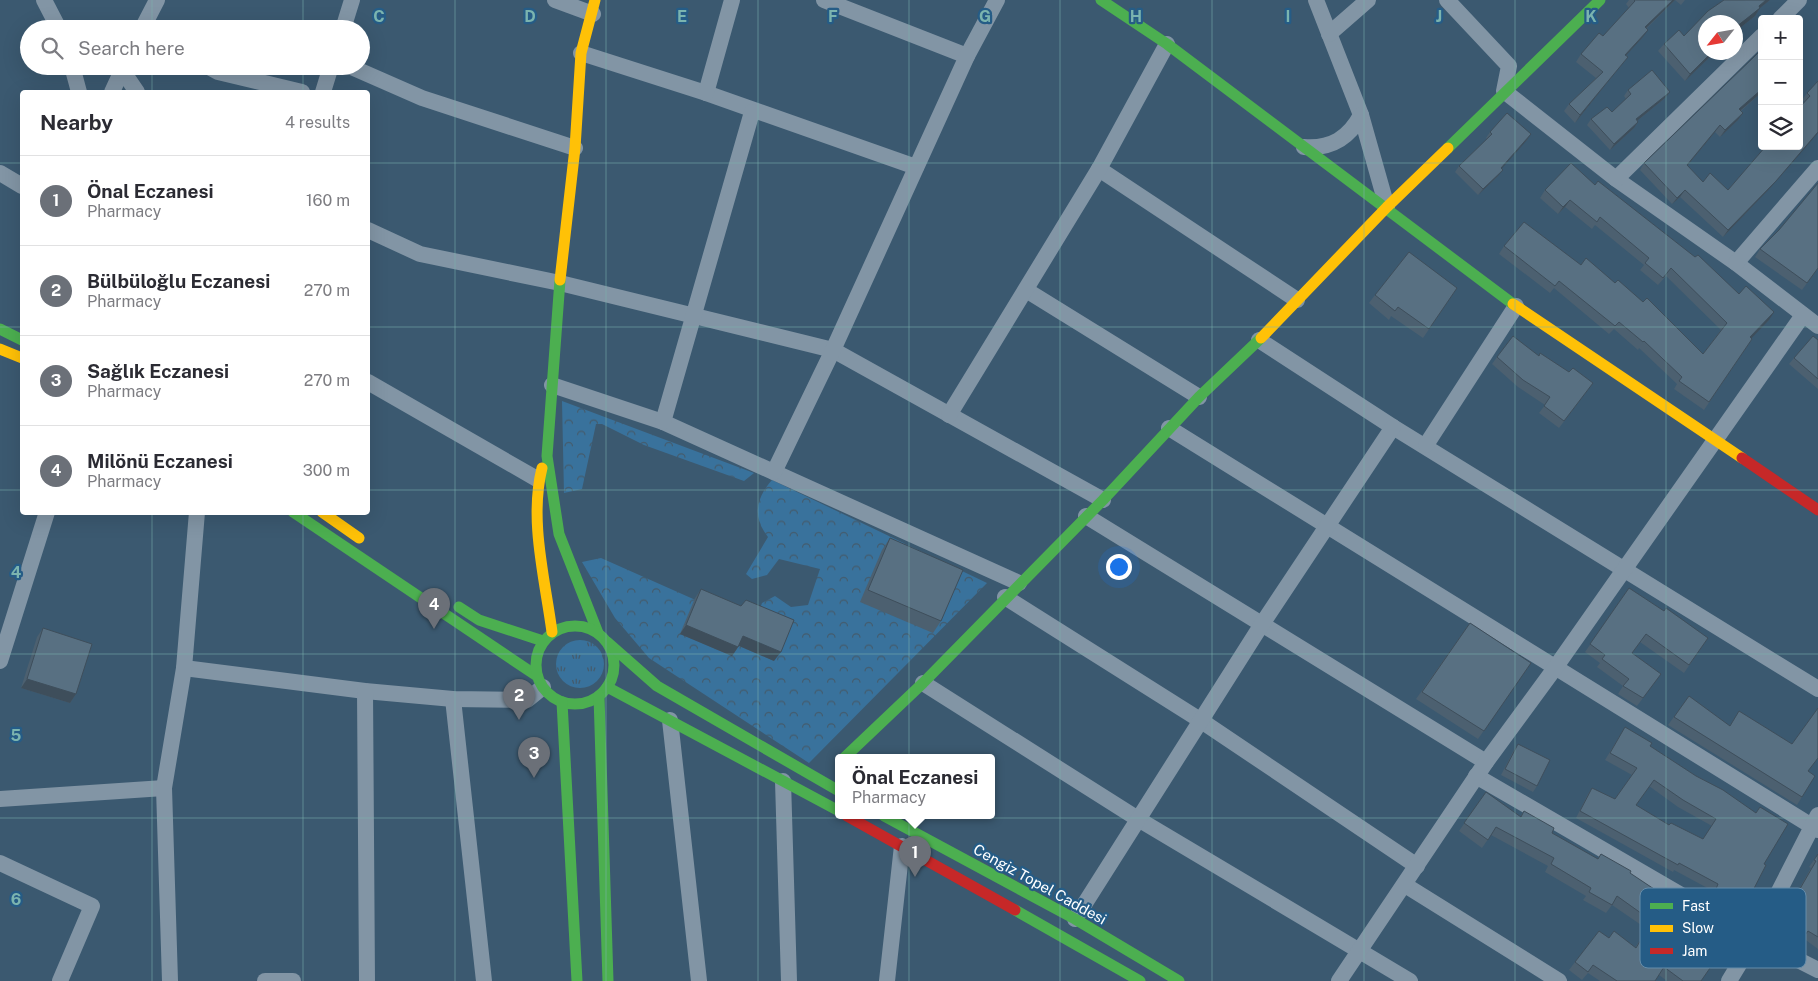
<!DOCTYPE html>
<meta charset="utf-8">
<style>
:root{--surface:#fff;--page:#f7f7f7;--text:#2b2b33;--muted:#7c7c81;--line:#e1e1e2;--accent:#6b7078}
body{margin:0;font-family:"Public Sans",sans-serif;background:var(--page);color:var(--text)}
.controls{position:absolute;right:15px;top:15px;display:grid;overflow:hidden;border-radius:5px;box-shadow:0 5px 20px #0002}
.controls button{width:45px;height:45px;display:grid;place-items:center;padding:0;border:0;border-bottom:1px solid var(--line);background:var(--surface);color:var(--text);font:25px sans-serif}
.compass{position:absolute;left:1698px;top:15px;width:45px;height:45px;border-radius:50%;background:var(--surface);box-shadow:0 5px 20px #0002;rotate:239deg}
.you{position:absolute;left:1118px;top:566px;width:18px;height:18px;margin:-12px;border:4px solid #fff;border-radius:50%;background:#1a73e8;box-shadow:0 0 0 8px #1a73e833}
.badge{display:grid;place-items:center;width:32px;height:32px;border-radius:50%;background:var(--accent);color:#fff;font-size:16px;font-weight:700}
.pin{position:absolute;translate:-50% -41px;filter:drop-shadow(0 1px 2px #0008)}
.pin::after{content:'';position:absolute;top:26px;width:18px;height:15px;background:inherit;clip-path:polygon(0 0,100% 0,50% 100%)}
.popup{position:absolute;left:835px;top:754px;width:160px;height:65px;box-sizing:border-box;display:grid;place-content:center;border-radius:5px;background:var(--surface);filter:drop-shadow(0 1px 4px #0005);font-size:16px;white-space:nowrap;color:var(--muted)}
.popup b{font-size:19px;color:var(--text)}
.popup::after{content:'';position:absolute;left:50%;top:100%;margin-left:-10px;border:10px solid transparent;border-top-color:var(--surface)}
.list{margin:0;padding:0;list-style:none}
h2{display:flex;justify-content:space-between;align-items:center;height:65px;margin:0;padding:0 20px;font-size:21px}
h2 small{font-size:16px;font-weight:400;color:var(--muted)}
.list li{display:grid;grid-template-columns:32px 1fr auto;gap:15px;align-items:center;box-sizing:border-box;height:90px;padding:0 20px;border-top:1px solid var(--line)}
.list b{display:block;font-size:19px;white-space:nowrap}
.list p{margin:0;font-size:16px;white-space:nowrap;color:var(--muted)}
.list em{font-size:16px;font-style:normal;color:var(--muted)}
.icon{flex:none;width:28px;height:28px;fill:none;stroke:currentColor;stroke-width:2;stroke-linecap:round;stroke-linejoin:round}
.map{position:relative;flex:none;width:1818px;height:981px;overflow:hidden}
.search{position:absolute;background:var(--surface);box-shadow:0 5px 20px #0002;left:20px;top:20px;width:350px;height:55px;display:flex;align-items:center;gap:12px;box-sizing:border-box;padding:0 18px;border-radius:28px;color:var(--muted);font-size:19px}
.panel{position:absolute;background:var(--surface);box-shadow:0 5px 20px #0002;left:20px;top:90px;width:350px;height:425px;border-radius:5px}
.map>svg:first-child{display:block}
.grass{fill:url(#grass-tufts)}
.forest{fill:url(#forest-crowns)}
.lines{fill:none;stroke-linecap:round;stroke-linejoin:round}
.street{stroke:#8295a5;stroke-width:16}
.fast{stroke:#4caf50;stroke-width:11}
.slow{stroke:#ffc107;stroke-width:11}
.jam{stroke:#c62828;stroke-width:11}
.wall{fill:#4c6070;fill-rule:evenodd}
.shaded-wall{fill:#3e4e5b}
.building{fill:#587082;stroke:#3e4e5b;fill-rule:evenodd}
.grid{fill:none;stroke:#7bb4af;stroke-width:1;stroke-opacity:0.55}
.labels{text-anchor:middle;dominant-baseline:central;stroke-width:4.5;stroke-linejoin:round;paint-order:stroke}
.street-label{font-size:15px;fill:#fff;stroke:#255c86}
.key{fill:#255c86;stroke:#668daa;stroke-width:1}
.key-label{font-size:14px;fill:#fff}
.grid-label{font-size:16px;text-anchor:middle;font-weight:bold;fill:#7bb4af;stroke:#255c86;stroke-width:4.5;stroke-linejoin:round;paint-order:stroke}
</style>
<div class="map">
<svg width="1818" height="981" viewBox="0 0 1818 981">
<defs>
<pattern id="grass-tufts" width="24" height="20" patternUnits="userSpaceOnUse" patternTransform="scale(1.25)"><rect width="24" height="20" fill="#39729c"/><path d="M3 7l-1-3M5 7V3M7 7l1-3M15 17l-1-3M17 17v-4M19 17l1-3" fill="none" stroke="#445b6c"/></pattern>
<pattern id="forest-crowns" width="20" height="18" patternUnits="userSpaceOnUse" patternTransform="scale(1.25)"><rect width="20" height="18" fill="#39729c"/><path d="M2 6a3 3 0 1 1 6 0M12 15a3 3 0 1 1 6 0" fill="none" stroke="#445b6c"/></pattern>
</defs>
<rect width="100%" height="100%" fill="#3b5970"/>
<circle class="grass" cx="580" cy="664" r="24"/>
<g class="forest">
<polygon points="562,401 754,473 744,481 644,445 602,424 596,424 582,489 564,493"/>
<path d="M 772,480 L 987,583 L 809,763 L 649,658 L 615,618 L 582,562 L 601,558 L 754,626 L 762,603 L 775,596 L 791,607 L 808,605 L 820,569 L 779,559 L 767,575 L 752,579 L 746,574 L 768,537 C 752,517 756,498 772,480 Z"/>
</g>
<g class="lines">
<g class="street">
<polyline points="44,0 59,29"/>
<polyline points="555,0 593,14"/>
<polyline points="824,0 967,56"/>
<polyline points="1316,0 1361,115 1387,207"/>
<polyline points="1447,0 1509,66 1504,91 1616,179 1736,263 1818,326"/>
<polyline points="1780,19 1799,0"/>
<polyline points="142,29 157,0"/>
<polyline points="343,29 352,0"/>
<polyline points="1329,34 1368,0"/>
<polyline points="581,53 706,93 916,167"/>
<polyline points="72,66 79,92"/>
<polyline points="207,66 218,72 302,92"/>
<polyline points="349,66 422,98 575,148"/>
<polyline points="122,70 137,92"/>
<polyline points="112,92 124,66"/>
<polyline points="323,92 331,66"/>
<polyline points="706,93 732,0"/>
<path d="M 1304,147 C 1331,149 1349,138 1361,115"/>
<polyline points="1099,169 1297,300"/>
<polyline points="0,173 22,186"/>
<polyline points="1616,179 1762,36"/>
<polyline points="368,230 420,254 560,283 833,350 1103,500"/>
<polyline points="1736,263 1818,168"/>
<polyline points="1026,290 1199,397"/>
<polyline points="1259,340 1393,427 1818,689"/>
<polyline points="368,382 537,479"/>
<polyline points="552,385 663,422 1019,583"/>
<polyline points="949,415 1099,169 1167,44"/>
<polyline points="663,422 752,112"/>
<polyline points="1169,428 1818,830"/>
<polyline points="1426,445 1516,306"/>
<polyline points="774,472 833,350 967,56 997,0"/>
<polyline points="1086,516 1486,762"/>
<polyline points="1005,597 1200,720 1417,866"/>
<polyline points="0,661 47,512"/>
<polyline points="184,668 365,691 453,699 527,700 543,687"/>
<polyline points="923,683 1138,819 1410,981"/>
<polyline points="365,691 367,981"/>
<polyline points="453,699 484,981"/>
<polyline points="670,720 699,981"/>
<polyline points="1476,776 1755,938 1818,970"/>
<polyline points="783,781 789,981"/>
<polyline points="0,799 164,788"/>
<polyline points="0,863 92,906 60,981"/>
<polyline points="1405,885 1559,981"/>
<polyline points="1075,919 1262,624 1393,427"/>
<polyline points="170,981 164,788 184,668 197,512"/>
<polyline points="265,981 293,981"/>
<polyline points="887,981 902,846"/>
<polyline points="1339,981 1486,762 1555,668 1803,315"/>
<polyline points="1729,981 1755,938 1818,815"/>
</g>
<g class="fast">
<polyline points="1101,0 1167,44 1513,304"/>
<polyline points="1448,148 1600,0"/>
<polyline points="560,280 547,456 559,534 598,633"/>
<polyline points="0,329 22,340"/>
<polyline points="293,512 537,676"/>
<polyline points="459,607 479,620 543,641"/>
<circle cx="575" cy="665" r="39"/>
<polyline points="607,642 657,686 839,791"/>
<polyline points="607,687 839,811"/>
<polyline points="599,696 608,981"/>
<polyline points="562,702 577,981"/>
<polyline points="844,758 923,683 1103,500 1199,397 1261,338"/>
<polyline points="884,816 1075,919 1179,981"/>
<polyline points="1015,910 1140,981"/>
</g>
<g class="slow">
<polyline points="560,280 575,148 581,53 595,0"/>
<polyline points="1513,304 1742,458"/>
<polyline points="1261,338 1387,207 1448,148"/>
<polyline points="0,349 22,358"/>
<path d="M 542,468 C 529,520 545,579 552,632"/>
<polyline points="322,512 359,538"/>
</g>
<g class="jam">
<polyline points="1742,458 1818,510"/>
<polyline points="847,816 1015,910"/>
</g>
</g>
<g class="wall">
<polygon points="1629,0 1685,0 1681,5 1675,0 1647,28 1643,37 1626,55 1628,57 1622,64 1575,123 1564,111 1569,104 1596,78 1576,62 1581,54 1603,36 1629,8 1626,4"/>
<polygon points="1724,0 1770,0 1760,8 1755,16 1736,31 1736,22 1706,52 1715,52 1685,81 1658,51 1664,44 1684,36"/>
<polygon points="1762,49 1762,92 1741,111 1743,113 1738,120 1720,137 1715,132 1687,166 1703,182 1728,190 1805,102 1802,100 1807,93 1818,81 1771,187 1723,237 1680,197 1672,204 1640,170 1644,163 1755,56"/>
<polygon points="1628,90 1665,98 1637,121 1638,122 1634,128 1610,150 1587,125 1591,119 1612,112 1626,99 1624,96"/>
<polygon points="1490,132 1531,134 1527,140 1501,168 1498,176 1478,195 1455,172 1459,166 1487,139 1486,138"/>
<polygon points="1595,185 1739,294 1769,320 1751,338 1752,339 1704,410 1674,389 1677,384 1639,348 1638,350 1614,329 1609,334 1554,288 1550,293 1499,254 1504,246 1581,265 1615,283 1703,354 1721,330 1666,276 1658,285 1640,270 1644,265 1595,225 1592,229 1565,207 1558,214 1540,198 1545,190"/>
<polygon points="1779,230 1818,268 1802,290 1755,257 1760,249"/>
<polygon points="1457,288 1423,338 1391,316 1389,320 1369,303 1375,295"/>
<polygon points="1818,340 1818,389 1789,364 1794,358"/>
<polygon points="1539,356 1569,372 1593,383 1559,428 1539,413 1545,405 1518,387 1492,364 1497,357"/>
<polygon points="890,538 941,621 933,633 860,602 882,550"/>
<polygon points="1629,588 1664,611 1708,638 1684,673 1640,642 1632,653 1661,674 1637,706 1618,694 1623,686 1597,667 1600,663 1585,652"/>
<polygon points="701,589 774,661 739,646 732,656 680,634 695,598"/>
<polygon points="1470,623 1531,663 1478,739 1416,699"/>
<polygon points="43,628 76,694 70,703 21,688 37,637"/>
<polygon points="1689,696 1729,726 1808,772 1802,797 1797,805 1668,725"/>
<path d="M 1625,727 L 1650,746 L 1696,776 L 1756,813 L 1760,807 L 1764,864 L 1746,904 L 1741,911 L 1711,896 L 1713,891 L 1674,870 L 1673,872 L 1576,818 L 1588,794 L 1592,788 L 1615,799 L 1632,775 L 1605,760 ZM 1649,786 L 1678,807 L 1712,826 L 1703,839 L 1669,825 L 1636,805 Z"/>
<polygon points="1518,744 1537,786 1533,792 1501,775 1514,750"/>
<polygon points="1486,792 1520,817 1524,811 1552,833 1598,859 1601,854 1630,873 1701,981 1667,981 1659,975 1655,981 1600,981 1588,973 1582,980 1569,970 1575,962 1609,938 1635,948 1647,929 1612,905 1606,913 1583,900 1586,896 1545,872 1548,866 1491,835 1482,848 1459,831"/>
<polygon points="1818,854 1818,949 1803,938 1797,946 1774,928 1794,903 1792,901 1811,868 1809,867"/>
</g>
<g class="shaded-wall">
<polygon points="1673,0 1675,0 1640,34 1645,27"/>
<polygon points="1766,0 1770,0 1760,8 1755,16 1736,31 1736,27"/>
<polygon points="1648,30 1643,37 1620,62 1625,55"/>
<polygon points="1712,52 1715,52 1685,81 1690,74"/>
<polygon points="1628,57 1622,64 1575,123 1580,115"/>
<polygon points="1762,89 1762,92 1734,116 1739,109"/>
<polygon points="1670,92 1665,98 1632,125 1636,119"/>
<polygon points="1743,113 1738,120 1720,137 1725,130"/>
<polygon points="1638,122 1634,128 1610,150 1614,144"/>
<polygon points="1720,125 1715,132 1682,172 1687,165"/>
<polygon points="1818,132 1818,133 1771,187 1723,237 1728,230"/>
<polygon points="1531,134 1527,140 1497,174 1501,168"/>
<polygon points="1503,170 1498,176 1478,195 1483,189"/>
<polygon points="1685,190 1680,197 1672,204 1677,198"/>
<polygon points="1570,200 1565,207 1558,214 1563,207"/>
<polygon points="1774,312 1769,320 1745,345 1750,337"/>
<polygon points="686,625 738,647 732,656 680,634"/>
<polygon points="743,636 781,652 774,661 737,645"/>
<polygon points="27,679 76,694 70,703 21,688"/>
</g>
<g class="building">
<polygon points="1634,0 1673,0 1645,27 1648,30 1625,55 1628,57 1580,115 1569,104 1603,72 1581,54 1599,33 1603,36 1635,1"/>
<polygon points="1724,0 1766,0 1759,6 1760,8 1736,27 1736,22 1706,22 1706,52 1712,52 1690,74 1664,44 1679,30 1684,36 1708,11"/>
<polygon points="1762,49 1762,89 1739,109 1743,113 1725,130 1720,125 1687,165 1703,182 1710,173 1728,190 1766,146 1799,146 1799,108 1810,96 1807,93 1818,81 1818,132 1776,181 1728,230 1685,190 1677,198 1644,163 1755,56"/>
<polygon points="1652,70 1670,92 1636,119 1638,122 1614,144 1591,119 1607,107 1612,112 1631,94 1628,90"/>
<polygon points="1507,113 1531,134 1501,168 1503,170 1483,189 1459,166 1492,134 1490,132"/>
<polygon points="1571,163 1595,185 1598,181 1695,257 1698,255 1739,294 1746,286 1774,312 1750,337 1752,339 1709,402 1679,381 1682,377 1644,341 1643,342 1619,322 1615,326 1559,281 1555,286 1504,246 1524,222 1581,265 1586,258 1615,283 1618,280 1643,302 1647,298 1703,354 1727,323 1671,268 1663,278 1645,263 1649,258 1600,217 1597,222 1570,200 1563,207 1545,190"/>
<polygon points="1818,183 1818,268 1807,283 1760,249 1779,230"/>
<polygon points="1409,252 1457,288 1429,329 1398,307 1395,311 1375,295"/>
<polygon points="1513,336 1539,356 1540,353 1569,372 1573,368 1593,383 1564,421 1544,406 1550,397 1523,380 1497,357"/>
<polygon points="1813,336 1818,340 1818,379 1794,358"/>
<polygon points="890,538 963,570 941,621 868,590"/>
<polygon points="1629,588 1664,611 1666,608 1708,638 1689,665 1646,634 1632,653 1661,674 1643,698 1623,686 1629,679 1602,659 1605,655 1590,644"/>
<polygon points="701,589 741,606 746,600 794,620 781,652 743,636 738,647 686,625"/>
<polygon points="1470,623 1531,663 1484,731 1422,692"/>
<polygon points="43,628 92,644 76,694 27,679"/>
<polygon points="1689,696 1730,726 1739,711 1792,744 1818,708 1818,758 1808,771 1815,776 1802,797 1674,717"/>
<path d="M 1625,727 L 1652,743 L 1650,746 L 1696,776 L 1723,790 L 1756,813 L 1760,807 L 1788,824 L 1764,864 L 1766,865 L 1746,904 L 1716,889 L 1718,884 L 1679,863 L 1678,865 L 1580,811 L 1592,788 L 1615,799 L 1637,768 L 1610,753 ZM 1654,780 L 1683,800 L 1716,819 L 1703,839 L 1671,823 L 1669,825 L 1636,805 Z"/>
<polygon points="1518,744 1550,760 1537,786 1505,769"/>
<polygon points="1486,792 1521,817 1524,811 1554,828 1552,833 1598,859 1601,854 1631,871 1630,873 1669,899 1672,894 1695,908 1674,942 1710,968 1701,981 1683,981 1664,967 1655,981 1617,981 1593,965 1588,972 1575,962 1599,931 1609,938 1614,931 1636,948 1652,921 1617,896 1612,905 1589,892 1591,888 1551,864 1554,858 1496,827 1488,840 1464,823"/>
<polygon points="1818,854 1818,937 1808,931 1802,939 1780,921 1800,895 1797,894 1816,861 1814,860"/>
</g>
<path class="grid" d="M 152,0 L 152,29M 303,0 L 303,29M 455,0 L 455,981M 606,0 L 606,981M 758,0 L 758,981M 909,0 L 909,981M 1060,0 L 1060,981M 1212,0 L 1212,981M 1364,0 L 1364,981M 1515,0 L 1515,981M 1666,0 L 1666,981M 152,66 L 152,92M 303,66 L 303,92M 0,163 L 22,163M 368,163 L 1818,163M 0,327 L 22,327M 368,327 L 1818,327M 0,490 L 22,490M 368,490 L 1818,490M 152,512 L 152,981M 303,512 L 303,981M 0,654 L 1818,654M 0,818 L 1818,818"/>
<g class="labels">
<g class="street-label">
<text transform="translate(1040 884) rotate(29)">Cengiz Topel Caddesi</text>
</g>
</g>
<rect x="1640" y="888" width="166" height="80" rx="8" class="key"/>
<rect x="1650" y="903" width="23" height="6" fill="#4caf50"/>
<rect x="1650" y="925" width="23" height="7" fill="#ffc107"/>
<rect x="1650" y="948" width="23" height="6" fill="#c62828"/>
<g class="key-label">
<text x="1682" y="911">Fast</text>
<text x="1682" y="933">Slow</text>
<text x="1682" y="956">Jam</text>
</g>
<g class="grid-label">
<text x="379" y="22">C</text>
<text x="530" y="22">D</text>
<text x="682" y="22">E</text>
<text x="833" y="22">F</text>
<text x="985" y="22">G</text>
<text x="1136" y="22">H</text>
<text x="1288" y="22">I</text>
<text x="1439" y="22">J</text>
<text x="1591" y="22">K</text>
<text x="16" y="578">4</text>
<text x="16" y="741">5</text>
<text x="16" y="905">6</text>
</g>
</svg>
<div class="controls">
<button>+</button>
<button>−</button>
<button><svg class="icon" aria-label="layers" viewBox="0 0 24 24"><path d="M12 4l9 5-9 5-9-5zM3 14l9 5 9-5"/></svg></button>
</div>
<svg class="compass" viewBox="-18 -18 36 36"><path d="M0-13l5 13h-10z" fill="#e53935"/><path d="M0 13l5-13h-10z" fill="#7c7c81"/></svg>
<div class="you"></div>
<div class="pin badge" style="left:915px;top:877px">1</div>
<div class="popup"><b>Önal Eczanesi</b>Pharmacy</div>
<div class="pin badge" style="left:519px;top:720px">2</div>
<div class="pin badge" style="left:534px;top:778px">3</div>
<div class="pin badge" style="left:434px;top:629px">4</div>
<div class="search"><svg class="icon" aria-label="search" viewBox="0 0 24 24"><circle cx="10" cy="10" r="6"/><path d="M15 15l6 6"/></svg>Search here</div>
<section class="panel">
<h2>Nearby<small>4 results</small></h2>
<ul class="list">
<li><span class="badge">1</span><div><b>Önal Eczanesi</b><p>Pharmacy</p></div><em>160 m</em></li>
<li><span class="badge">2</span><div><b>Bülbüloğlu Eczanesi</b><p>Pharmacy</p></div><em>270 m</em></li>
<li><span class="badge">3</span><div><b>Sağlık Eczanesi</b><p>Pharmacy</p></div><em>270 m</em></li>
<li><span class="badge">4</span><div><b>Milönü Eczanesi</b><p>Pharmacy</p></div><em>300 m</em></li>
</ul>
</section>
</div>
